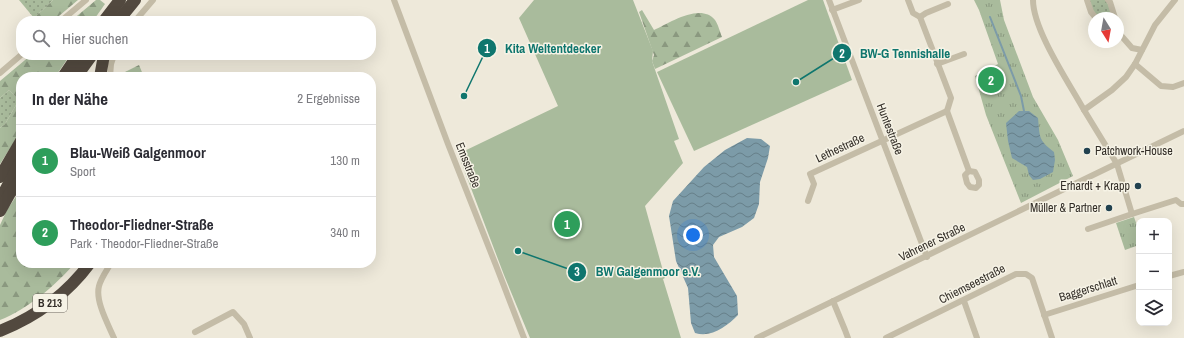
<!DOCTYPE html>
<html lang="de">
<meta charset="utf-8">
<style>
:root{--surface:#fff;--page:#f2f2f3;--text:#2b2b33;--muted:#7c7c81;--line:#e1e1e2;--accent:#7c3aed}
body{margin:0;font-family:"Archivo Narrow",sans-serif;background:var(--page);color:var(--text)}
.controls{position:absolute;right:12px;bottom:12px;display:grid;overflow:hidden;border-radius:8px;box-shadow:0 4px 16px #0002}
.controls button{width:36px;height:36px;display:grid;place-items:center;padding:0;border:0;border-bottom:1px solid var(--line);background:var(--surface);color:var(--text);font:20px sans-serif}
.compass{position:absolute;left:1088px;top:12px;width:36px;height:36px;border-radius:50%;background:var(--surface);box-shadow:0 4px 16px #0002;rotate:169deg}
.you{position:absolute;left:693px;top:235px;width:14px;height:14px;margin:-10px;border:3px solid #fff;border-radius:50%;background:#1a73e8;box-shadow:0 0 0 6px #1a73e833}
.badge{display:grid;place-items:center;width:26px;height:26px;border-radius:50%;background:var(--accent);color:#fff;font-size:13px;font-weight:700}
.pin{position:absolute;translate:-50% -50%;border:2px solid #fff;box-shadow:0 1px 4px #0006}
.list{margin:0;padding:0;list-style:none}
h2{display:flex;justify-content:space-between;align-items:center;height:52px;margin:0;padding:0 16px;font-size:17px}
h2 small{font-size:13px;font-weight:400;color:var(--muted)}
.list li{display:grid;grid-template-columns:26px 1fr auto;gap:12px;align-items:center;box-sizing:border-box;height:72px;padding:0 16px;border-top:1px solid var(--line)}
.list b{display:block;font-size:15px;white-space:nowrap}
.list p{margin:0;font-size:13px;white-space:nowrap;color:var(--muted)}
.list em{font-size:13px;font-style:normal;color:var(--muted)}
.icon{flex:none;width:22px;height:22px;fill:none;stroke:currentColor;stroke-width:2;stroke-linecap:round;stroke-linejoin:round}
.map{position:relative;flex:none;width:1184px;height:338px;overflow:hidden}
.search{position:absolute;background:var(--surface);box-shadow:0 4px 16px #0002;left:16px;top:16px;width:360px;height:44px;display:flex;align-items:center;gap:10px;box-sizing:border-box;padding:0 14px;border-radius:16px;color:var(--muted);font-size:15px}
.panel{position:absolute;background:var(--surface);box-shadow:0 4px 16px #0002;left:16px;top:72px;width:360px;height:196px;border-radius:16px}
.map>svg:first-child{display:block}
.grass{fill:url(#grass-dots)}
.forest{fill:url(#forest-firs)}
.park{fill:url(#park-tufts)}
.pitch{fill:#a9bb9c}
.water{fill:url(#water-waves)}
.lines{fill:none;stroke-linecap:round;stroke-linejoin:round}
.stream{stroke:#7c9ba8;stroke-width:2}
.street{stroke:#c4bca7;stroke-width:6}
.highway{stroke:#52493f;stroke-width:12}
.poi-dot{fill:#21414f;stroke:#f6f3e6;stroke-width:1.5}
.labels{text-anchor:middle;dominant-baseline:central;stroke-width:3;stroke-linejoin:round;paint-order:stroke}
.shield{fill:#f6f3e6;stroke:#6d6860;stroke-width:1}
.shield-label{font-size:11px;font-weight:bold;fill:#322d27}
.street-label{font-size:12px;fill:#322d27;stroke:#f6f3e6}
.poi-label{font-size:12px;fill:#322d27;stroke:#f6f3e6;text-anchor:end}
.leader{fill:none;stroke:#0f766e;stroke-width:1.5}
.callout-dot{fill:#0f766e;stroke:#f6f3e6;stroke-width:1.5}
.mark-label{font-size:12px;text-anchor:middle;font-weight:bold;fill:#fff}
.callout-label{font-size:13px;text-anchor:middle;font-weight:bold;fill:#0f766e;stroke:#f6f3e6;stroke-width:3;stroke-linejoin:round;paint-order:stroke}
</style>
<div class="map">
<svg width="1184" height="338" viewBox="0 0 1184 338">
<defs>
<pattern id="grass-dots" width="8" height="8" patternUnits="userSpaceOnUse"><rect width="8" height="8" fill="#a9bb9c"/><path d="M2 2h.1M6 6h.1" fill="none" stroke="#8a987f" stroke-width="1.8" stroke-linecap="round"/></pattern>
<pattern id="forest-firs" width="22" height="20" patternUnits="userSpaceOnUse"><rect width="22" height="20" fill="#a9bb9c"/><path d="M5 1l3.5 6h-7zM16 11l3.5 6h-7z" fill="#8a987f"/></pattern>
<pattern id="park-tufts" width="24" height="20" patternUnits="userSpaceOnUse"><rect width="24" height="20" fill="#a9bb9c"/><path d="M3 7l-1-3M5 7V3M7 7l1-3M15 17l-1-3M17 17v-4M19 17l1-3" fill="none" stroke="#8a987f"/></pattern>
<pattern id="water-waves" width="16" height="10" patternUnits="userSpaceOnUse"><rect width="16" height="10" fill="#7c9ba8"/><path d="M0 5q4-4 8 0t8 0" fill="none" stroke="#667f89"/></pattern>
</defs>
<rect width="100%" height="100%" fill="#eee9da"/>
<g class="grass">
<polygon points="19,0 53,0 34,18"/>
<polygon points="1089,0 1105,0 1108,4 1113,18 1099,18 1092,9"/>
<polygon points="9,90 19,100 5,124 0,128 0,98"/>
</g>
<g class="forest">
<polygon points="53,0 78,0 53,21 29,21 34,18"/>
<polygon points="96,0 100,0 105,4 93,21 71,21"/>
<path d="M 642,10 L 654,30 C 669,23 701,2 715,20 C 718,24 720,32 722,37 L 655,69 L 652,61 L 654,55 L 639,12 Z"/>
<polygon points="31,55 70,55 55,77 21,77 21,131 0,164 0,128 5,124 19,100 9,90 0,98 0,81"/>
<polygon points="139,65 144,77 115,77"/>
<path d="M 21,189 L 21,263 L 75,263 C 57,284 27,310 0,320 L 0,225 L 7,210 Z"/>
</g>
<g class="park">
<polygon points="974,0 1000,0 1004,20 1033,97 1058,140 1073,176 1021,203 986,115 975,76 998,64 979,10"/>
<polygon points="1134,217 1139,231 1139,245 1125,250 1116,223"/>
</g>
<g class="pitch">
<polygon points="534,0 633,0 653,51 652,61 679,139 674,141 683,163 645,206 665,278 663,279 681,338 530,338 504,275 458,154 558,106 519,18"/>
<polygon points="808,0 823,0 852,80 694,151 657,72"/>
</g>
<g class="water">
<path d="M 1019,111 L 1029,111 L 1038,118 C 1040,137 1038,140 1054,152 L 1055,160 L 1053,172 L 1040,179 L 1033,180 L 1029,175 L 1027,167 L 1012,158 L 1008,141 L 1006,123 Z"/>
<path d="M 747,138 L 761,139 L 770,146 L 768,158 L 760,182 L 759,204 L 754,218 L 742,227 L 719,237 L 713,245 L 714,257 L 737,296 L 738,315 C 727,326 712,338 695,333 L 691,323 L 688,288 L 676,261 L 669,216 L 673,201 L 704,167 L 725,150 Z"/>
</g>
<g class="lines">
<polyline class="stream" points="990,17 1021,96 1024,111"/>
<g class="street">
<polyline points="394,0 448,144 497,268 524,338"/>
<polyline points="829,0 927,257"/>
<polyline points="908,0 913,13 920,17 951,98 947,111 969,171"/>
<path d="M 1033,0 C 1033,30 1069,83 1084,110"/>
<polyline points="1087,0 1091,12 1096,18"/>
<polyline points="1108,0 1110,2 1115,18"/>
<polyline points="1175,0 1155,25 1135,64 1126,77 1112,90 1084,110 1117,164 1132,214 1176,200 1181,204 1184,204"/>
<polyline points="832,10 859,0"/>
<polyline points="920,17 926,13 948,4"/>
<polyline points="61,21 86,0"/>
<polyline points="135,21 153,0"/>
<polyline points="1118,32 1132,48 1142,50"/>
<polyline points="937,64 964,54"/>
<polyline points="1135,64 1161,86 1173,87 1184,83"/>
<polyline points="0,73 21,55"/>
<polyline points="110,77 111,64 114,55"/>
<polygon points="969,171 975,172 979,180 979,185 976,188 970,187 967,183 965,175"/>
<polyline points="808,201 814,184 810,174 947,111"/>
<polyline points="1088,229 1132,214"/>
<path d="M 111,263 C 107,270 101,278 99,286 C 95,301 108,324 114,338"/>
<polyline points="1169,276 1184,272"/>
<polyline points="833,301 845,330 848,338"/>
<polyline points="964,301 977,338"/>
<polyline points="1044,315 1139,285"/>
<polyline points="195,332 233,312 244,324 250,338"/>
<polyline points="757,338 1184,131"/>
<polyline points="886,338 1016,274 1026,274 1032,278 1052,338"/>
</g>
<g class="highway">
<polyline points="104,21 120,0"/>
<polyline points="118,21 135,0"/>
<polyline points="63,77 78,55"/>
<polyline points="76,77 92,55"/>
<polyline points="100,77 104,55"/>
<polyline points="0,177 21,141"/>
<polyline points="0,200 21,161"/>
<polyline points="0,211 10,193 21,180"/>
<path d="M 0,331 C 35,317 67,294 90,263"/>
</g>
</g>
<g class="poi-dot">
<circle cx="1087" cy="151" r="4"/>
<circle cx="1138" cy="186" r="4"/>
<circle cx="1109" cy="208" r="4"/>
</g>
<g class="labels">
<rect class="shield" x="33" y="294" width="34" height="18" rx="3"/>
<g class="shield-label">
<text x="50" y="303">B 213</text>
</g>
<g class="street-label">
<text transform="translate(890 129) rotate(69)">Huntestraße</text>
<text transform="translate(840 148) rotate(-25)">Lethestraße</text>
<text transform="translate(468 165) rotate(68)">Emsstraße</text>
<text transform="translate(932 242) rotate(-26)">Vahrener Straße</text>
<text transform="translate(972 284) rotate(-27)">Chiemseestraße</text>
<text transform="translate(1088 289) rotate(-17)">Baggerschlatt</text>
</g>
<g class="poi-label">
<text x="1095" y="151" text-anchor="start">Patchwork-House</text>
<text x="1130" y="186">Erhardt + Krapp</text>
<text x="1101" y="208">Müller &amp; Partner</text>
</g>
</g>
<path class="leader" d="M464 96L487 48M796 82L842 53M518 251L577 272"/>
<g class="callout-dot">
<circle cx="464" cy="96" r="4"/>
<circle cx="796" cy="82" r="4"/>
<circle cx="518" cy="251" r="4"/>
<circle cx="487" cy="48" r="10"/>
<circle cx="842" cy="53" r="10"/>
<circle cx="577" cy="272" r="10"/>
</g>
<g class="mark-label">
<text x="487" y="53">1</text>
<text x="842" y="58">2</text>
<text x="577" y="276">3</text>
</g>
<g class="callout-label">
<text x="553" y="53">Kita Weltentdecker</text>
<text x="905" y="58">BW-G Tennishalle</text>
<text x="648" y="276">BW Galgenmoor e.V.</text>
</g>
</svg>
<div class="controls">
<button>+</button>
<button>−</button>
<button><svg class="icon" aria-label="layers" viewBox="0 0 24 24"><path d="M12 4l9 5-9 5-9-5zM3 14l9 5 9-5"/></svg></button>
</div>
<svg class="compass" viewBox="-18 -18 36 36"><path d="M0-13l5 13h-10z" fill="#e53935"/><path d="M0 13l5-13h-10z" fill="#7c7c81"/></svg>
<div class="you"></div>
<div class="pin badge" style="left:567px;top:224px;background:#2e9e5b">1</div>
<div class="pin badge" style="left:991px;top:80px;background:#2e9e5b">2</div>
<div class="search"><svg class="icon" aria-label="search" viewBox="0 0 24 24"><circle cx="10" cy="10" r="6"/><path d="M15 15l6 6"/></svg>Hier suchen</div>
<section class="panel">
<h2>In der Nähe<small>2 Ergebnisse</small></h2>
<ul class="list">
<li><span class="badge" style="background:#2e9e5b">1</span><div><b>Blau-Weiß Galgenmoor</b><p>Sport</p></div><em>130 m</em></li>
<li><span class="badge" style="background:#2e9e5b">2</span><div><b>Theodor-Fliedner-Straße</b><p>Park · Theodor-Fliedner-Straße</p></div><em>340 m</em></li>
</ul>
</section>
</div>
